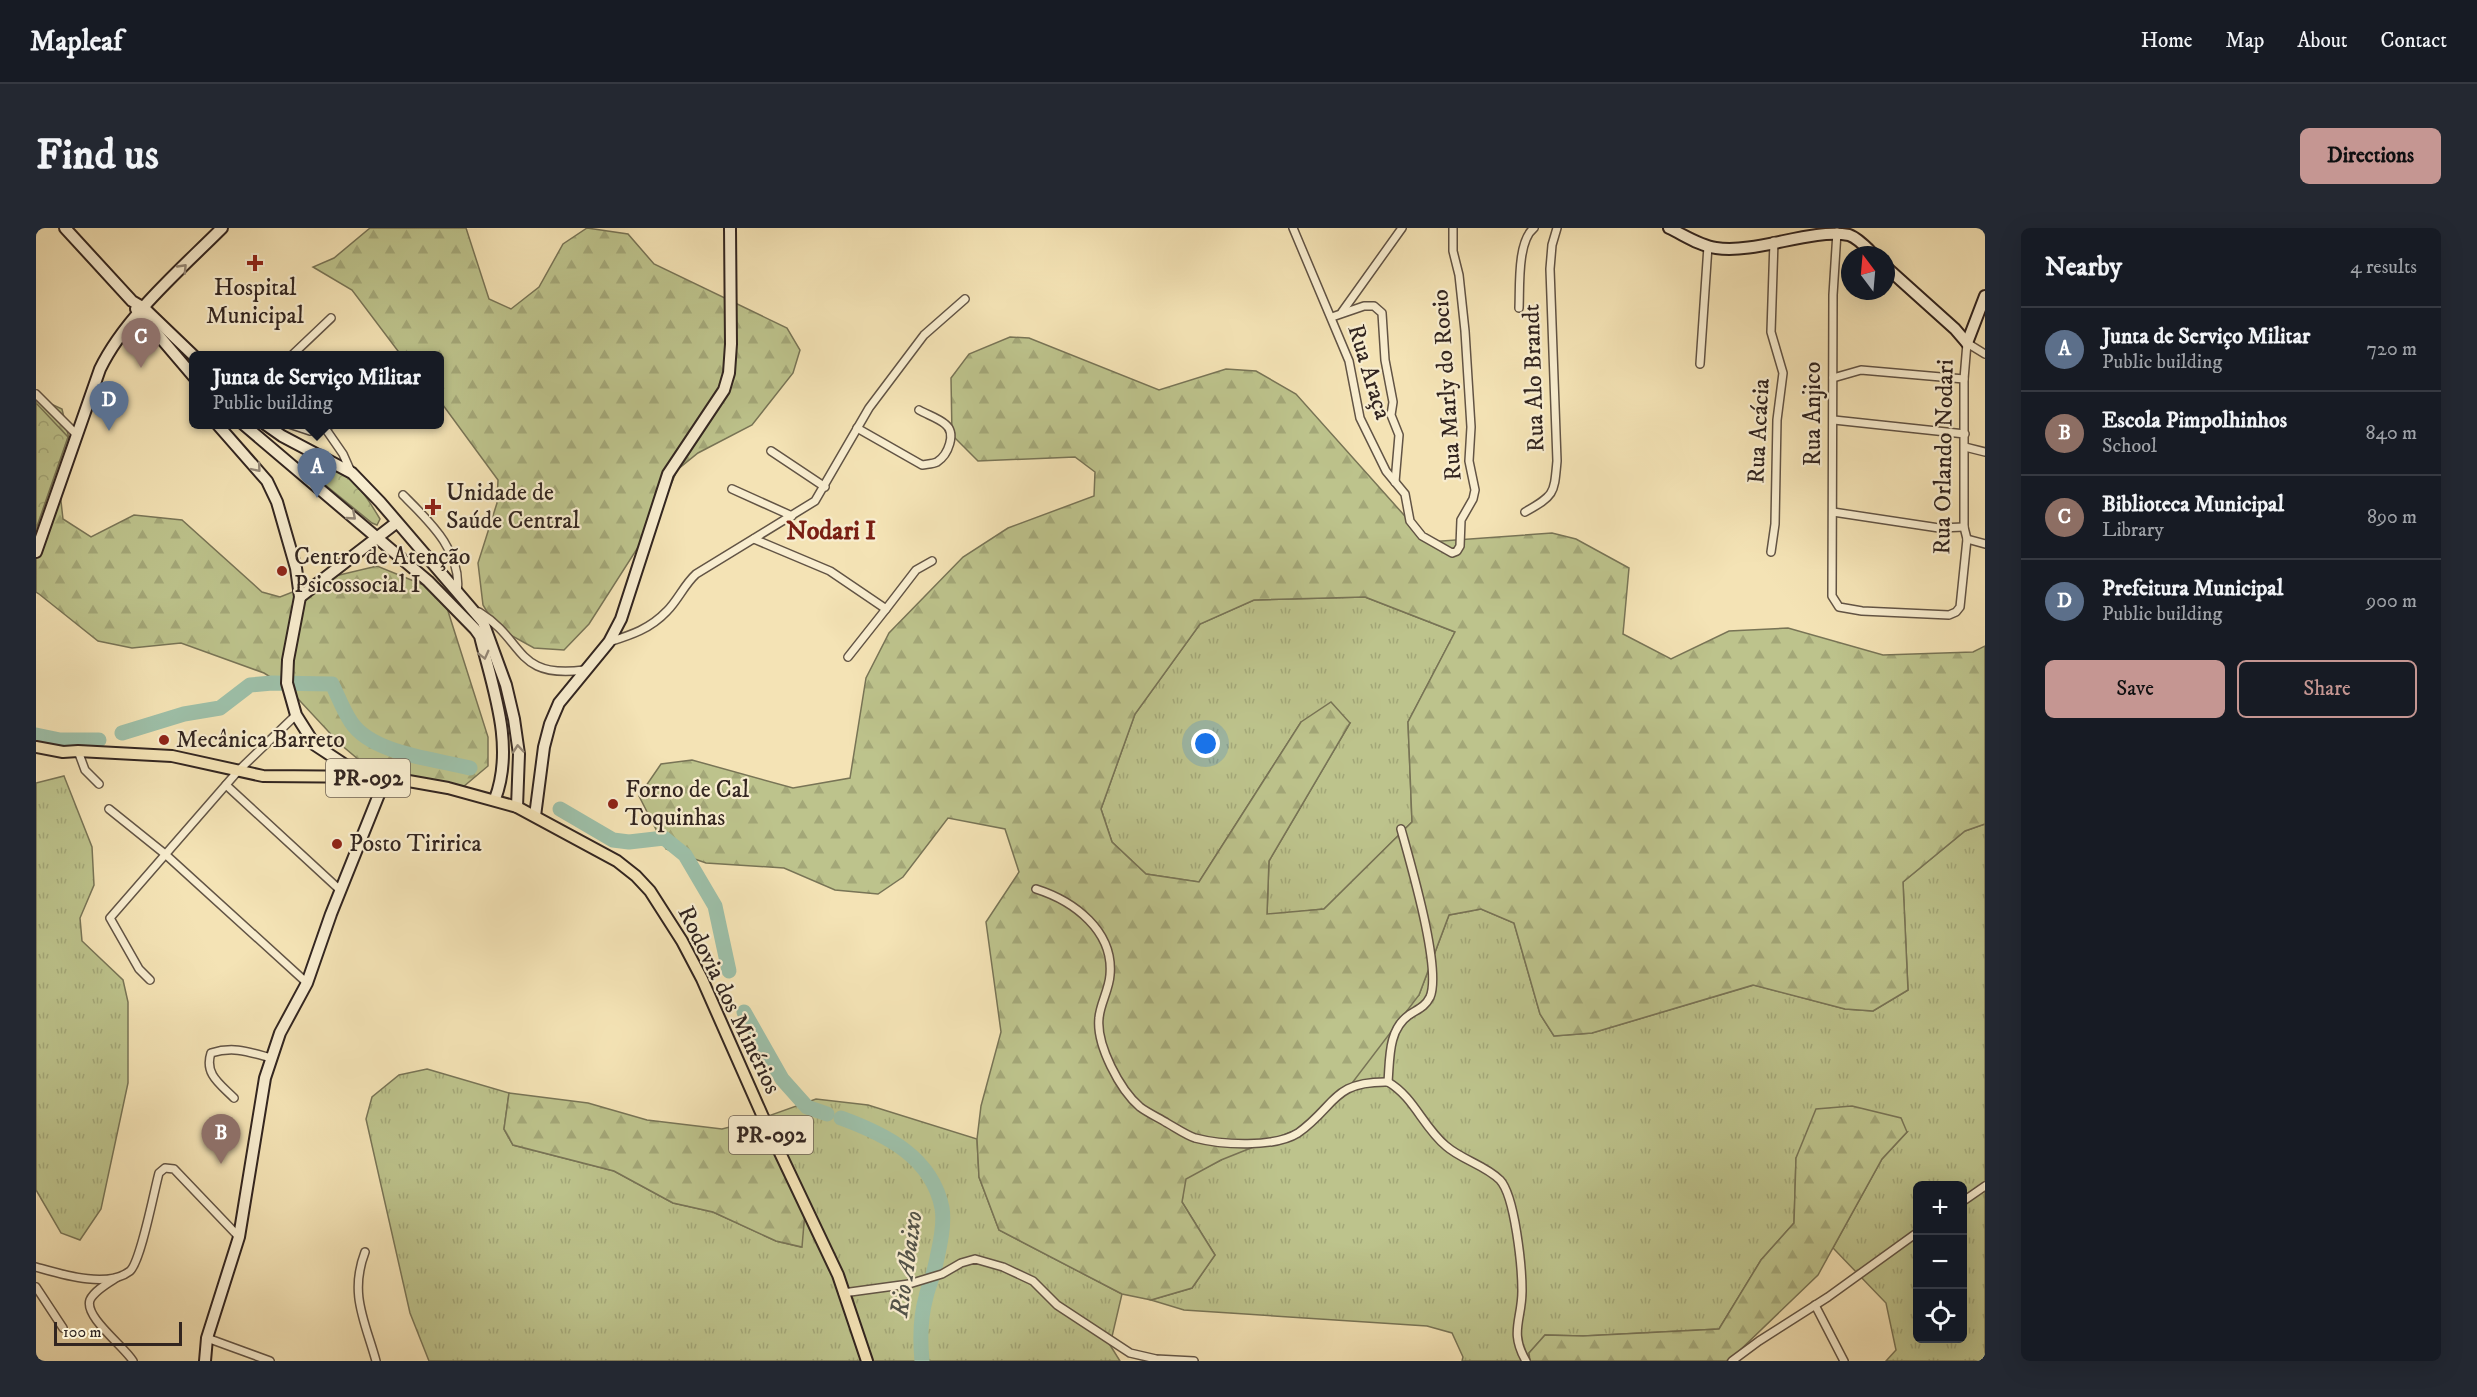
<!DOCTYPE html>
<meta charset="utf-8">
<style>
:root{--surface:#171b24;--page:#242831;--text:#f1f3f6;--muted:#9ea1a6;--line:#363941;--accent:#c59692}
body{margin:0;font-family:"IM FELL DW Pica",serif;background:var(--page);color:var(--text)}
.controls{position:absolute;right:18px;bottom:18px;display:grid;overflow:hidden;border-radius:9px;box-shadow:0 6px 24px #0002}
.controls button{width:54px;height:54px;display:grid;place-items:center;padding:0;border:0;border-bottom:2px solid var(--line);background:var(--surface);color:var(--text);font:30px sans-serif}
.compass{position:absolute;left:1805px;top:18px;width:54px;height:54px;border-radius:50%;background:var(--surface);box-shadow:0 6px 24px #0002;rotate:344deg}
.scale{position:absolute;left:18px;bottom:15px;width:128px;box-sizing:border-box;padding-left:6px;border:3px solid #322520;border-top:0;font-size:16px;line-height:21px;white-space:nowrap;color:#322520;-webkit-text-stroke:4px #f8edcf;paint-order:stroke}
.you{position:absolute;left:1170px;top:516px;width:21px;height:21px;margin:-15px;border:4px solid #fff;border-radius:50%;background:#1a73e8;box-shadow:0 0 0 9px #1a73e833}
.badge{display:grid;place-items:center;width:39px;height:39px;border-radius:50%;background:var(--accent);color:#fff;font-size:20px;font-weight:700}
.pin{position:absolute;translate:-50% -50px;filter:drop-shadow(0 2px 3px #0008)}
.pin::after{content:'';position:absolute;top:32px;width:21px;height:18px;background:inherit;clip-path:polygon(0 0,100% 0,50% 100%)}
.popup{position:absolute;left:153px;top:123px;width:255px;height:78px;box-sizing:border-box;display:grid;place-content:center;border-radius:9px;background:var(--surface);filter:drop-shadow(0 2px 4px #0005);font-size:20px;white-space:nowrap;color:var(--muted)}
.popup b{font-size:22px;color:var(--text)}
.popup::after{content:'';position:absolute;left:50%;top:100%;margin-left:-12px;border:12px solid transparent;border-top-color:var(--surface)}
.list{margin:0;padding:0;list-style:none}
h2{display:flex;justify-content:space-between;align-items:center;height:78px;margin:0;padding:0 24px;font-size:26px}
h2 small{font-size:20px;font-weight:400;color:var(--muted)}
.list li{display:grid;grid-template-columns:39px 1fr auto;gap:18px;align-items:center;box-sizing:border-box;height:84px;padding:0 24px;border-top:2px solid var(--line)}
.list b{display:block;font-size:22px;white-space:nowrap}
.list p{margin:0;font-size:20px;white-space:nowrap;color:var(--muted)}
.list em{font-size:20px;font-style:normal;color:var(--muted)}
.actions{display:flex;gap:12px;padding:18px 24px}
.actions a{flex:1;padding:14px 0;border:2px solid var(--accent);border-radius:9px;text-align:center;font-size:21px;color:var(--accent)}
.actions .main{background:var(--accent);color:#111}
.icon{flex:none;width:33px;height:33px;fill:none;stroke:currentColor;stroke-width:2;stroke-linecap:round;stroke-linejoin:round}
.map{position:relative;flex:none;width:1949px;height:1133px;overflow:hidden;border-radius:9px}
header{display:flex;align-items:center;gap:36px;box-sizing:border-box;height:84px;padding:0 30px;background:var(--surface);border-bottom:2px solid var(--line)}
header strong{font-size:28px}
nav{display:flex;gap:33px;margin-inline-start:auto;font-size:21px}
.intro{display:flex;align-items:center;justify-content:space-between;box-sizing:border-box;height:144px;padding:0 36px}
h1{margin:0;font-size:42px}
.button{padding:15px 27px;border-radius:9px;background:var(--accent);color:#111;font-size:21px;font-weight:700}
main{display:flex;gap:36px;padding:0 36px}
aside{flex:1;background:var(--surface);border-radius:9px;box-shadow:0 6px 24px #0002}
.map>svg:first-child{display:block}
.grass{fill:url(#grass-tufts);stroke:#787456;stroke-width:1.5;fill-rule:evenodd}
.forest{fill:url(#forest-firs);stroke:#787456;stroke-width:1.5;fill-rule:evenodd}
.park{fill:url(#park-crowns);stroke:#787456;stroke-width:1.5}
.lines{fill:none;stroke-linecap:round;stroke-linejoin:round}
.river{stroke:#9dbfa8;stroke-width:15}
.street-casing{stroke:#625445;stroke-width:10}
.secondary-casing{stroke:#322520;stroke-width:14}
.primary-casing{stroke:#322520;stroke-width:14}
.street{stroke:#f8edcf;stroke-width:7}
.secondary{stroke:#f8edcf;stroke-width:10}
.primary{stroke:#f4e3b5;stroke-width:10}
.oneway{stroke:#958978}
.poi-dot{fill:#8f2418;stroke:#f8edcf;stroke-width:2}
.labels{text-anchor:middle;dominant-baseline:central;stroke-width:4.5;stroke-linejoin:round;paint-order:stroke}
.shield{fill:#f8edcf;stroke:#6d6154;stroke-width:1.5}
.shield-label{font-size:22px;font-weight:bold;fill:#322520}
.poi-label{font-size:24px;fill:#322520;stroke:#f8edcf;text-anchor:start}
.street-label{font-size:24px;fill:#322520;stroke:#f8edcf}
.neighbourhood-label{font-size:26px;font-weight:bold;fill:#7a1f14;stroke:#f8edcf}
.water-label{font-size:26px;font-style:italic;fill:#525349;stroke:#f8edcf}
</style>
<header>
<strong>Mapleaf</strong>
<nav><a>Home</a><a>Map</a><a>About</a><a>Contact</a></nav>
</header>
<div class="intro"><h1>Find us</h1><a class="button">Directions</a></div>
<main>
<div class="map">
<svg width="1949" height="1133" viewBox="0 0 1949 1133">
<defs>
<pattern id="grass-tufts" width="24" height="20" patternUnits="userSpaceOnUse" patternTransform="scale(1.5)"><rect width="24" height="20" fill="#bdc38c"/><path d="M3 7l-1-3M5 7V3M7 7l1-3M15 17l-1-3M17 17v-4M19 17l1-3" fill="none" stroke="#a3a778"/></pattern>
<pattern id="forest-firs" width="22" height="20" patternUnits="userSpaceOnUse" patternTransform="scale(1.5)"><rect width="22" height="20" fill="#bdc38c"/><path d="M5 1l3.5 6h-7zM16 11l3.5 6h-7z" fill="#a3a778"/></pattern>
<pattern id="park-crowns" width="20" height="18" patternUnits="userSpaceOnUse" patternTransform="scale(1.5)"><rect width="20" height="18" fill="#bdc38c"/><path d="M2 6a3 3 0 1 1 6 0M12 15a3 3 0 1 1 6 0" fill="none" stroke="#a3a778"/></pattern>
</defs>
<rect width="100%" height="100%" fill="#f4e3b5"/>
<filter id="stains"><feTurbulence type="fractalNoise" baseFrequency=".00333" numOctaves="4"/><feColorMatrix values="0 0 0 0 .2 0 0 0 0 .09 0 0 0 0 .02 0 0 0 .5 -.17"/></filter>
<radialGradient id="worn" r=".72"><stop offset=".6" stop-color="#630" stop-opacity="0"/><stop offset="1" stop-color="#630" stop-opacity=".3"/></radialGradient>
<g class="grass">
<polygon points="1329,369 1419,404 1372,494 1376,594 1288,681 1231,687 1233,633 1314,495 1265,494 1163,654 1110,646 1076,614 1065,581 1099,486 1164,396 1218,372"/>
<polygon points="28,548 56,619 58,657 44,690 46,713 87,752 92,774 92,855 65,981 44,1012 25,1005 0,962 0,555"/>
<path d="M 1949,596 L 1949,1133 L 1850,1133 L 1860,1122 L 1850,1075 L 1797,1020 L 1846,931 L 1871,904 L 1760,930 L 1758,995 L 1725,1032 L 1683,1101 L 1547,1108 L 1509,1107 L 1493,1125 L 1494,1133 L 1426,1133 L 1427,1129 L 1416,1105 L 1391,1098 L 1148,1082 L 1115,1072 L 1156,1060 L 1179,1027 L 1146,974 L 1149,950 L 1185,932 L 1383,767 L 1413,687 L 1445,681 L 1478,695 L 1504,786 L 1518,808 L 1556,805 L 1718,757 L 1809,781 L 1837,783 L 1872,762 L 1867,654 L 1929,603 ZM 1882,958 L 1926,958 L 1926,1110 L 1882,1110 Z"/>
<polygon points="391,841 473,865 468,901 477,917 578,943 637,975 677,984 740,1013 765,1019 769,983 721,892 780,871 832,877 941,911 943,949 963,1002 1086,1066 1074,1117 1084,1133 393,1133 374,1085 330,891 336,869 363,847"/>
</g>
<g class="forest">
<polygon points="334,0 430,0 453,71 475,81 503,59 527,16 551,0 592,6 618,36 751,100 764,122 757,145 716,197 662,225 641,242 622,288 553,396 528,422 498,420 460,399 447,377 442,335 461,275 462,252 404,173 404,128 365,127 316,62 277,39 298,30"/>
<path d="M 974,109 L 993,110 L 1123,162 L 1190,141 L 1220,143 L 1260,166 L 1392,314 L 1516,305 L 1540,311 L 1593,340 L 1587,406 L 1635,431 L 1693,403 L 1752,400 L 1847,427 L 1937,424 L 1949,418 L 1949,596 L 1929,603 L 1867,654 L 1872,762 L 1837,783 L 1809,781 L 1717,757 L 1556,805 L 1518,808 L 1504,786 L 1478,695 L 1445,681 L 1413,687 L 1383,767 L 1307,867 L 1265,900 L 1185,932 L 1150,951 L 1146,974 L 1179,1027 L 1156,1060 L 1115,1072 L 1086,1066 L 963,1002 L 943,949 L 941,911 L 945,878 L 965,804 L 950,694 L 983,644 L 969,601 L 912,590 L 867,649 L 842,666 L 799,662 L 748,640 L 670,635 L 630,621 L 603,568 L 625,536 L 656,532 L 757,560 L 814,550 L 830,450 L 853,405 L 927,329 L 972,300 L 1058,268 L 1059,244 L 1039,229 L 942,233 L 916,207 L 915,150 L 933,126 ZM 1329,369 L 1419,404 L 1372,494 L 1376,594 L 1288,681 L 1231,686 L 1233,633 L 1314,495 L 1295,474 L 1265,494 L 1163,654 L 1110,646 L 1076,614 L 1065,581 L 1099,486 L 1164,396 L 1218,372 Z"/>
<polygon points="0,169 26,181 35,219 22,247 27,291 55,309 98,287 146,292 226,364 244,369 295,349 341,338 390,358 411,380 452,509 452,538 427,559 386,558 335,542 304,516 252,460 228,445 145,415 96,420 62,413 3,366 0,364"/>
<polygon points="473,865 552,875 611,892 686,901 721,892 769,983 766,1019 740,1013 677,984 637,975 578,943 477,917 468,901"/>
<polygon points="1816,878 1865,890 1871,904 1846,931 1782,1047 1699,1127 1690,1133 1494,1133 1493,1125 1509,1107 1547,1108 1683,1101 1725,1032 1758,995 1760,930 1780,881"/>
</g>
<g class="park">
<polygon points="0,175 32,209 0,301"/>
<path d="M 272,230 C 283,235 297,239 308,246 C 323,256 335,276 344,291 L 341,297 L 336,295 L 266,238 L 266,234 Z"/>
</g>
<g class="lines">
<g class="river">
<path d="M 86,505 L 148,486 L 184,480 L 214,457 L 236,455 L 296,456 C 302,468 307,482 315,494 C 336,526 399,531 434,540"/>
<polyline points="0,507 24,512 63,512"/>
<polyline points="524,581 577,612 593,614 628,610 649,627 679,678 693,743"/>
<polyline points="708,784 746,851 771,879 791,886"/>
<path d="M 805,890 C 849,906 896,929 906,980 C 909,997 903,1021 899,1039 C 897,1049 892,1059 890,1069 C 884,1090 884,1112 886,1133"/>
</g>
<g class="street-casing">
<g id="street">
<polyline points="1257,0 1313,133 1324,190 1350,243 1369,266 1374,293 1386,308 1416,325 1421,323 1424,318 1425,292 1437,271 1439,262 1433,233 1435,199 1429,103 1423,47 1417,23 1417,0"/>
<polyline points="1801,4 1797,67 1796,368 1803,379 1826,383 1913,387 1920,384 1924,379 1931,311 1928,299 1928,151 1931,115 1949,126"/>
<path d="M 1483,80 C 1484,60 1481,13 1498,0"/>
<polyline points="1306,84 1366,0"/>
<polyline points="1296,89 1328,78 1338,78 1346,85 1349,132 1357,174 1355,187 1363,207 1359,254"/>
<polyline points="255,128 295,90"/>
<polyline points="1664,136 1672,18"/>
<polyline points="1797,150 1825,142 1928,151"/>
<polyline points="0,166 41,207"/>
<polyline points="1798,192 1929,206"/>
<polyline points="253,196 274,203 297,196"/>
<polyline points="289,200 307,226 315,244"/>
<path d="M 821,200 L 886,237 C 891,236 897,236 901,234 C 912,227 921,205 909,196 C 902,190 892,187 883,182"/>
<polyline points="1929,219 1949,224"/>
<polyline points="735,223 789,259"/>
<polyline points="696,261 756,288"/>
<path d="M 367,267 C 393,293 427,324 421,365"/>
<path d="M 1489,284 C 1519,267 1518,266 1521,233 L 1514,41 L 1516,17 L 1521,0"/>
<polyline points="1797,284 1903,300 1928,299"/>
<polyline points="718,311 794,343 850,381 880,342 896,333"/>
<polyline points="1931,311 1949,316"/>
<polyline points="1735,324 1739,296 1741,192 1747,145 1735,104 1738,13"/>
<path d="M 443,384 C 490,413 478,451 548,442"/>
<path d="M 573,414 C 595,407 614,401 631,383 C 642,372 648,357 660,346 L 779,273 L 833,180 L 888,107 L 929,71"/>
<polyline points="812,429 850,381"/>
<polyline points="42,523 49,542 63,556"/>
<polyline points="190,557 304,662"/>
<polyline points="73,581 129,626 271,755"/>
<path d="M 1000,661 C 1038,673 1078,703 1074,747 C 1073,762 1064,776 1063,790 C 1060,817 1084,862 1104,879 C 1112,885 1123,890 1131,895 C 1140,900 1150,907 1159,910 C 1186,917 1238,920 1262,905 C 1300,878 1296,853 1352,854 C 1378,869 1387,899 1410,918 C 1426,932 1449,937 1464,952 C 1479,968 1486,1039 1486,1063 C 1486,1092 1473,1104 1490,1133"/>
<polyline points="114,752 103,741 74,690 202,543 260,487"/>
<path d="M 1352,854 C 1354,830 1352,802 1373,787 C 1382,781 1389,779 1394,769 C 1406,741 1374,634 1365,601"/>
<path d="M 198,870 C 184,856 168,846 175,825 C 198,818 213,824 235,830"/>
<polyline points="1926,974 1949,958"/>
<path d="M 329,1024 C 313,1066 329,1093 340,1133"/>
<path d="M 0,1039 C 25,1046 71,1061 94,1043 C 105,1033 118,963 123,945 L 129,940 L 138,941 L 203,1009"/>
<path d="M 80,1050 C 72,1055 58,1063 54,1072 C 48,1089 88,1118 97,1133"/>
<polyline points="0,1059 27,1100"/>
<polyline points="807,1065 873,1056 906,1046 925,1035 939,1031 967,1039 997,1053 1021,1077 1094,1125 1120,1131 1158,1133"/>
<polyline points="1779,1077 1808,1133"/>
<polyline points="171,1110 234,1133"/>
<polyline points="1696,1133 1723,1113 1792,1069 1882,1004"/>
</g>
</g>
<g class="secondary-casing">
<g id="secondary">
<polyline points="29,0 96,73 108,80 158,128"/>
<path d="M 1633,0 C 1648,7 1664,18 1680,20 C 1722,26 1773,0 1813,7 C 1822,10 1831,20 1838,27"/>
<polyline points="1850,39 1919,101 1931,115"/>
<polyline points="100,81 158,149"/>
<polyline points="1931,115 1949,68"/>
<polyline points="181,196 231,253 241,274 260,340 264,369 252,432 251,455 260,487 279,517 329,550"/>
<path d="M 207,196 L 392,353 L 439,401 L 444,408 C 457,461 479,518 459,571"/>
<polyline points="229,196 246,208 316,245 344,274 447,394 470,457 478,491 483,526 481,579"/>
<path d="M 0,324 L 64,141 C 89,89 145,41 186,0"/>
<polyline points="264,369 360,295"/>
<polyline points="499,588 508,519 514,496 523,475 573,414 585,391 632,246 688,162 693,145 695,116 694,0"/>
<polyline points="169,1133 171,1110 203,1009 229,850 244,805 271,755 295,686 350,549"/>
</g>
</g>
<g class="primary-casing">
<polyline id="primary" points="0,519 27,524 42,523 136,528 227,548 350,549 412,560 481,579 581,633 600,648 614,663 646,713 666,751 727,889 802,1047 831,1133"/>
</g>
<use href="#street" class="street"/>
<use href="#secondary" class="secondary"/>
<use href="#primary" class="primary"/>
</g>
<defs><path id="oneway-chevron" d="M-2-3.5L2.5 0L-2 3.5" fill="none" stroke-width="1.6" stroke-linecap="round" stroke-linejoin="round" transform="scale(1.5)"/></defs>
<g class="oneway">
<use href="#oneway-chevron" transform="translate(147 40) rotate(-46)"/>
<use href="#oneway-chevron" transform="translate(221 240) rotate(50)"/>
<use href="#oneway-chevron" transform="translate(316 288) rotate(41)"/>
<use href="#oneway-chevron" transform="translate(448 427) rotate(76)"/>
<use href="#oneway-chevron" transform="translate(482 521) rotate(-95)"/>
</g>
<g class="poi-dot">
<path d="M216 26h6v6h6v6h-6v6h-6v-6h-6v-6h6z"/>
<path d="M394 270h6v6h6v6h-6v6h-6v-6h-6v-6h6z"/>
<circle cx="246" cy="343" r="6"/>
<circle cx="128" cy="512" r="6"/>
<circle cx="577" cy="576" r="6"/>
<circle cx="301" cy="616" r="6"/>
</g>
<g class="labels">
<g class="shield">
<rect x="290" y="531" width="84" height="38" rx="4.5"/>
<rect x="693" y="888" width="84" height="38" rx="4.5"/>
</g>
<g class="shield-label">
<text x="332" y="550">PR-092</text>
<text x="735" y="907">PR-092</text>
</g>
<g class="poi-label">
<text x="219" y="60" text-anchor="middle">Hospital<tspan x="219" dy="28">Municipal</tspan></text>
<text x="410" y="265">Unidade de<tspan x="410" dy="28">Saúde Central</tspan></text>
<text x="258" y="329">Centro de Atenção<tspan x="258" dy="28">Psicossocial I</tspan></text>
<text x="140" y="512">Mecânica Barreto</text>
<text x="589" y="562">Forno de Cal<tspan x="589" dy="28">Toquinhas</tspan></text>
<text x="313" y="616">Posto Tiririca</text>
</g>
<g class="street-label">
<text transform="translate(1333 144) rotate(73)">Rua Araça</text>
<text transform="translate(1498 150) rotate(-92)">Rua Alo Brandt</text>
<text transform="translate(1411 157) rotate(-94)">Rua Marly do Rocio</text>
<text transform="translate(1777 186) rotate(-90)">Rua Anjico</text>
<text transform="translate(1723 203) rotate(-87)">Rua Acácia</text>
<text transform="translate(1908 229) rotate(-89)">Rua Orlando Nodari</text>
<text transform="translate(693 772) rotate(64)">Rodovia dos Minérios</text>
</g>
<g class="neighbourhood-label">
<text x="795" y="303">Nodari I</text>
</g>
<g class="water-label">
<text transform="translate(871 1036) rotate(-82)">Rio Abaixo</text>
</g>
</g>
<rect width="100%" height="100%" filter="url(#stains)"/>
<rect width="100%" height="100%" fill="url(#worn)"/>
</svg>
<div class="controls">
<button>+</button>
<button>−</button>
<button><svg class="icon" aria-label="locate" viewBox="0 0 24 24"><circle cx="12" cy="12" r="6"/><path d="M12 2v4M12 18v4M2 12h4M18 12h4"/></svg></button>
</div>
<svg class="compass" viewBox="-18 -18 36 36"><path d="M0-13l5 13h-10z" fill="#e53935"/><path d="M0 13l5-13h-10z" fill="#9ea1a6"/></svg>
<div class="scale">100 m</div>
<div class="you"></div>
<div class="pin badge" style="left:281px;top:270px;background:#5c6f8a">A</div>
<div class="popup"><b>Junta de Serviço Militar</b>Public building</div>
<div class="pin badge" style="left:185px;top:936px;background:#8d6e63">B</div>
<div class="pin badge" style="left:105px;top:140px;background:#8d6e63">C</div>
<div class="pin badge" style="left:73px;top:203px;background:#5c6f8a">D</div>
</div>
<aside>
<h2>Nearby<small>4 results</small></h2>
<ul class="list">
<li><span class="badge" style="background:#5c6f8a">A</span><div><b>Junta de Serviço Militar</b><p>Public building</p></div><em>720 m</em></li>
<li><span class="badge" style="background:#8d6e63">B</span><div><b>Escola Pimpolhinhos</b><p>School</p></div><em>840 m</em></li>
<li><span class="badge" style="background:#8d6e63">C</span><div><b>Biblioteca Municipal</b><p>Library</p></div><em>890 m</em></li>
<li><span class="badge" style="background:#5c6f8a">D</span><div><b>Prefeitura Municipal</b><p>Public building</p></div><em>900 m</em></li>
</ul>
<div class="actions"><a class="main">Save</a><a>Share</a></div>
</aside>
</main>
